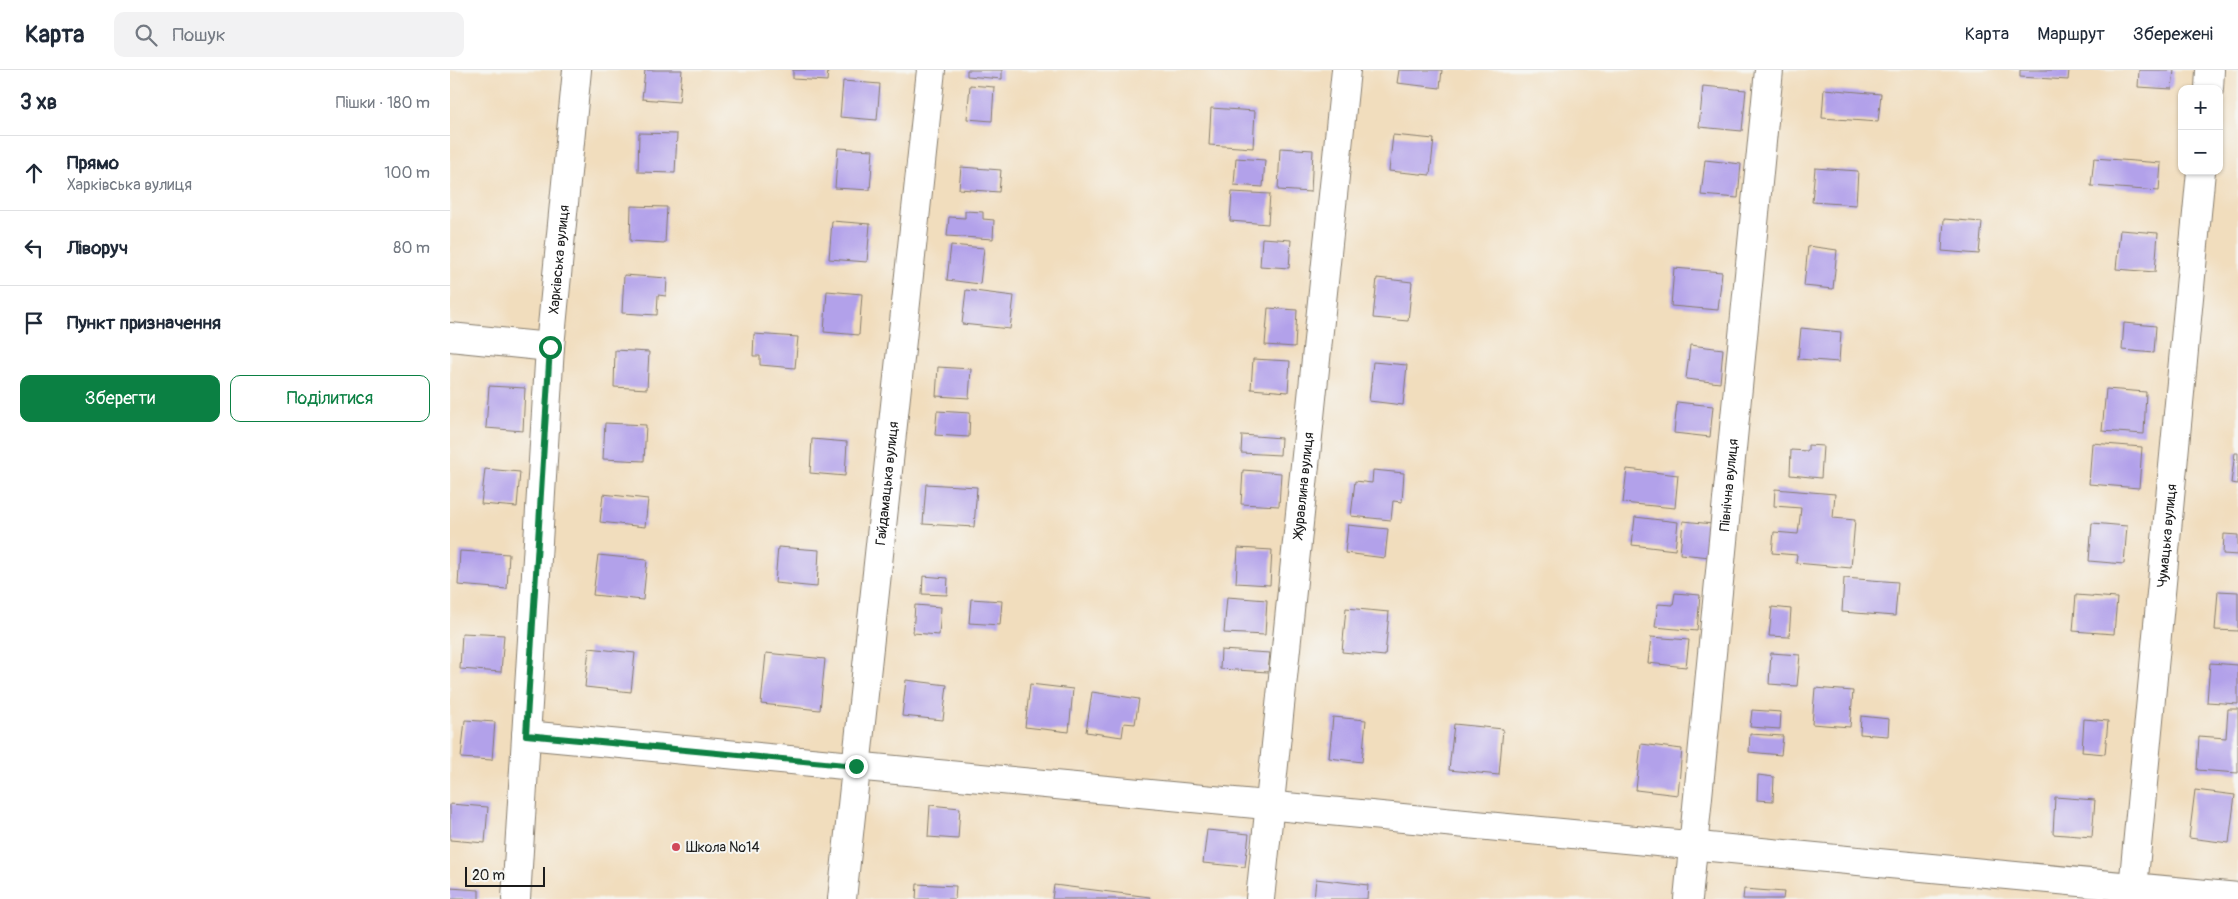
<!DOCTYPE html>
<html lang="uk">
<meta charset="utf-8">
<style>
:root{--surface:#fff;--page:#f2f2f3;--text:#1f2937;--muted:#747a83;--line:#e0e1e3;--accent:#0b8043}
body{margin:0;font-family:Pangolin,sans-serif;background:var(--page);color:var(--text)}
.controls{position:absolute;right:15px;top:15px;display:grid;overflow:hidden;border-radius:10px;box-shadow:0 1px 4px #0004}
.controls button{width:45px;height:45px;display:grid;place-items:center;padding:0;border:0;border-bottom:1px solid var(--line);background:var(--surface);color:var(--text);font:25px sans-serif}
.scale{position:absolute;left:15px;bottom:12px;width:80px;box-sizing:border-box;padding-left:5px;border:2px solid #1c1c1c;border-top:0;font-size:14px;line-height:18px;white-space:nowrap;color:#1c1c1c;-webkit-text-stroke:4px #f6f6f2;paint-order:stroke}
.stop{position:absolute;width:15px;height:15px;margin:-11px;border:4px solid #0b8043;border-radius:50%;background:#fff}
.stop.end{background:#0b8043;border-color:#fff;box-shadow:0 1px 5px #0008}
.list{margin:0;padding:0;list-style:none}
h2{display:flex;justify-content:space-between;align-items:center;height:65px;margin:0;padding:0 20px;font-size:21px}
h2 small{font-size:16px;font-weight:400;color:var(--muted)}
.list li{display:grid;grid-template-columns:32px 1fr auto;gap:15px;align-items:center;box-sizing:border-box;height:75px;padding:0 20px;border-top:1px solid var(--line)}
.list b{display:block;font-size:19px;white-space:nowrap}
.list p{margin:0;font-size:16px;white-space:nowrap;color:var(--muted)}
.list em{font-size:16px;font-style:normal;color:var(--muted)}
.actions{display:flex;gap:10px;padding:15px 20px}
.actions a{flex:1;padding:11px 0;border:1px solid var(--accent);border-radius:10px;text-align:center;font-size:18px;color:var(--accent)}
.actions .main{background:var(--accent);color:#fff}
.icon{flex:none;width:28px;height:28px;fill:none;stroke:currentColor;stroke-width:2;stroke-linecap:round;stroke-linejoin:round}
.map{position:relative;flex:none;width:1788px;height:829px;overflow:hidden}
header{display:flex;align-items:center;gap:30px;box-sizing:border-box;height:70px;padding:0 25px;background:var(--surface);border-bottom:1px solid var(--line)}
header strong{font-size:24px}
nav{display:flex;gap:28px;margin-inline-start:auto;font-size:18px}
.search{width:350px;height:45px;background:var(--page);display:flex;align-items:center;gap:12px;box-sizing:border-box;padding:0 18px;border-radius:10px;color:var(--muted);font-size:19px}
main{display:flex}
aside{flex:1;background:var(--surface)}
.map>svg:first-child{display:block}
.building{fill:#b2a1ea}
.lines{fill:none;stroke-linecap:round;stroke-linejoin:round}
.minor-casing{stroke:#867c6c;stroke-width:30}
.minor{stroke:#fff;stroke-width:28}
.route{stroke:#0b8043;stroke-width:6}
.poi-dot{fill:#d1495b;stroke:#f6f6f2;stroke-width:2}
.labels{text-anchor:middle;dominant-baseline:central;stroke-width:4;stroke-linejoin:round;paint-order:stroke}
.street-label{font-size:14px;fill:#1c1c1c;stroke:#f6f6f2}
.poi-label{font-size:14px;fill:#1c1c1c;stroke:#f6f6f2;text-anchor:start}
</style>
<header>
<strong>Карта</strong>
<div class="search"><svg class="icon" aria-label="search" viewBox="0 0 24 24"><circle cx="10" cy="10" r="6"/><path d="M15 15l6 6"/></svg>Пошук</div>
<nav><a>Карта</a><a>Маршрут</a><a>Збережені</a></nav>
</header>
<main>
<aside>
<h2>3 хв<small>Пішки · 180 m</small></h2>
<ul class="list">
<li><svg class="icon" aria-label="ahead" viewBox="0 0 24 24"><path d="M12 20V5M6 11l6-6 6 6"/></svg><div><b>Прямо</b><p>Харківська вулиця</p></div><em>100 m</em></li>
<li><svg class="icon" aria-label="left" viewBox="0 0 24 24"><path d="M17 20v-9H6M10 6l-5 5 5 5"/></svg><div><b>Ліворуч</b></div><em>80 m</em></li>
<li><svg class="icon" aria-label="arrive" viewBox="0 0 24 24"><path d="M6 21V4h12l-3 4 3 4H6"/></svg><div><b>Пункт призначення</b></div></li>
</ul>
<div class="actions"><a class="main">Зберегти</a><a>Поділитися</a></div>
</aside>
<div class="map">
<svg width="1788" height="829" viewBox="0 0 1788 829">
<rect width="100%" height="100%" fill="#f6f6f2"/>
<filter id="ink" filterUnits="userSpaceOnUse"><feTurbulence type="fractalNoise" baseFrequency=".02" numOctaves="2"/><feDisplacementMap in="SourceGraphic" scale="10" xChannelSelector="R" yChannelSelector="G"/><feConvolveMatrix kernelMatrix="1 2 1 2 8 2 1 2 1" color-interpolation-filters="sRGB"/></filter>
<filter id="wash" filterUnits="userSpaceOnUse"><feTurbulence type="fractalNoise" baseFrequency=".0096" numOctaves="4" result="noise"/><feDisplacementMap in="SourceGraphic" scale="20" xChannelSelector="R" yChannelSelector="G"/><feGaussianBlur stdDeviation="1.12" result="paint"/><feColorMatrix in="noise" values="0 0 0 0 0 0 0 0 0 0 0 0 0 0 0 0 0 1.4 0 .05"/><feComposite in="paint" operator="in"/></filter>
<g filter="url(#wash)">
<rect width="100%" height="100%" fill="#f1ddbd"/>
<g id="blocks">
<g class="building">
<polygon points="195,0 232,0 229,32 192,29"/>
<polygon points="343,0 378,0 377,11 343,9"/>
<polygon points="517,0 552,0 552,9 517,6"/>
<polygon points="949,0 992,0 990,18 947,13"/>
<polygon points="1570,0 1619,0 1618,10 1570,7"/>
<polygon points="1689,0 1724,0 1722,19 1688,17"/>
<polygon points="393,11 430,14 427,50 390,47"/>
<polygon points="520,15 544,17 542,51 517,49"/>
<polygon points="1253,16 1296,20 1292,61 1249,57"/>
<polygon points="1374,19 1431,24 1428,52 1372,48"/>
<polygon points="761,38 805,41 803,78 759,75"/>
<polygon points="189,63 227,64 225,103 188,102"/>
<polygon points="943,65 984,69 980,105 939,101"/>
<polygon points="388,78 423,80 420,120 385,118"/>
<polygon points="830,78 863,80 861,122 828,120"/>
<polygon points="786,88 815,90 813,117 784,115"/>
<polygon points="1644,88 1711,93 1709,121 1641,116"/>
<polygon points="1255,90 1291,94 1288,128 1251,125"/>
<polygon points="511,97 551,100 549,122 509,119"/>
<polygon points="1365,98 1408,101 1406,135 1362,132"/>
<polygon points="782,122 820,124 818,154 780,151"/>
<polygon points="181,136 217,137 215,173 180,171"/>
<polygon points="515,141 533,142 533,149 544,150 543,169 497,166 499,147 515,148"/>
<polygon points="1494,149 1532,152 1529,184 1492,181"/>
<polygon points="382,151 420,154 417,192 379,189"/>
<polygon points="1670,160 1708,163 1705,202 1666,199"/>
<polygon points="812,168 841,170 839,198 810,196"/>
<polygon points="501,175 534,178 530,214 497,210"/>
<polygon points="1358,176 1387,180 1383,219 1354,216"/>
<polygon points="1224,198 1272,202 1268,240 1221,236"/>
<polygon points="174,205 217,208 216,226 208,225 207,245 172,243"/>
<polygon points="927,208 962,212 958,251 923,248"/>
<polygon points="516,220 564,226 560,259 512,254"/>
<polygon points="377,221 412,224 409,265 374,262"/>
<polygon points="818,238 847,240 845,277 815,275"/>
<polygon points="1674,253 1706,256 1704,283 1672,280"/>
<polygon points="1351,258 1391,262 1389,292 1348,289"/>
<polygon points="304,264 348,267 345,298 310,295 310,286 303,286"/>
<polygon points="1240,275 1273,279 1270,313 1236,309"/>
<polygon points="165,280 199,282 197,319 164,317"/>
<polygon points="803,289 840,291 838,322 801,319"/>
<polygon points="923,292 957,295 953,335 919,331"/>
<polygon points="488,297 521,299 519,328 486,326"/>
<polygon points="39,316 75,318 73,361 36,358"/>
<polygon points="1656,319 1696,322 1694,364 1652,361"/>
<polygon points="1227,332 1263,336 1260,367 1224,363"/>
<polygon points="487,341 520,343 519,367 485,365"/>
<polygon points="155,353 196,355 194,391 153,389"/>
<polygon points="792,365 831,368 830,385 791,383"/>
<polygon points="362,369 397,372 395,406 360,403"/>
<polygon points="1642,373 1692,377 1689,418 1639,414"/>
<polygon points="1358,375 1373,376 1371,408 1340,405 1341,380 1358,381"/>
<polygon points="1785,383 1788,383 1788,414 1781,413"/>
<polygon points="35,399 70,402 67,437 31,434"/>
<polygon points="1177,399 1228,405 1225,438 1173,433"/>
<polygon points="793,400 831,403 829,436 791,434"/>
<polygon points="923,400 954,403 952,432 943,431 941,450 901,446 905,411 922,413"/>
<polygon points="476,414 527,417 524,457 473,454"/>
<polygon points="1325,419 1385,424 1383,448 1405,450 1401,498 1346,493 1347,485 1322,483 1324,462 1348,464 1351,438 1324,436"/>
<polygon points="153,424 198,429 195,457 150,452"/>
<polygon points="1185,447 1228,452 1225,480 1182,475"/>
<polygon points="1233,451 1263,454 1260,487 1230,484"/>
<polygon points="1642,453 1677,456 1674,494 1639,491"/>
<polygon points="898,455 938,459 935,488 895,483"/>
<polygon points="1774,464 1788,465 1788,485 1773,484"/>
<polygon points="328,477 369,480 367,517 325,513"/>
<polygon points="788,478 822,480 820,515 786,513"/>
<polygon points="10,481 59,484 57,519 8,515"/>
<polygon points="148,485 197,490 193,530 143,525"/>
<polygon points="473,506 498,508 497,525 472,524"/>
<polygon points="1394,508 1448,512 1445,546 1392,542"/>
<polygon points="1768,521 1788,522 1788,561 1765,560"/>
<polygon points="1225,523 1250,525 1247,561 1205,557 1208,534 1223,535"/>
<polygon points="1626,525 1667,528 1664,564 1623,561"/>
<polygon points="777,527 817,530 815,565 774,563"/>
<polygon points="521,529 552,531 550,555 519,553"/>
<polygon points="465,535 491,537 489,565 463,563"/>
<polygon points="1322,537 1341,539 1339,567 1319,566"/>
<polygon points="896,538 939,542 935,586 892,582"/>
<polygon points="12,563 54,565 51,602 10,599"/>
<polygon points="1201,567 1239,570 1236,597 1198,593"/>
<polygon points="139,578 185,583 181,622 135,617"/>
<polygon points="771,580 820,583 818,602 770,599"/>
<polygon points="316,583 375,589 370,640 311,634"/>
<polygon points="1321,583 1350,585 1347,616 1319,614"/>
<polygon points="1760,593 1788,595 1788,634 1757,632"/>
<polygon points="456,610 497,615 493,650 452,646"/>
<polygon points="580,614 623,619 619,662 575,657"/>
<polygon points="1365,618 1403,621 1400,657 1362,654"/>
<polygon points="642,622 689,629 685,654 674,653 672,667 636,662"/>
<polygon points="1778,639 1788,639 1788,703 1747,700 1749,666 1776,668"/>
<polygon points="1302,640 1331,642 1330,659 1300,657"/>
<polygon points="1411,646 1439,649 1438,666 1410,664"/>
<polygon points="883,647 916,650 912,692 879,688"/>
<polygon points="1634,649 1658,651 1655,684 1632,682"/>
<polygon points="15,650 45,652 42,690 11,688"/>
<polygon points="1004,654 1053,659 1049,705 999,700"/>
<polygon points="1300,664 1333,666 1331,685 1299,682"/>
<polygon points="1191,674 1232,679 1228,725 1186,720"/>
<polygon points="1308,705 1324,707 1323,731 1307,730"/>
<polygon points="1745,720 1785,725 1779,773 1739,768"/>
<polygon points="1605,727 1645,730 1642,767 1603,764"/>
<polygon points="0,734 38,737 35,773 0,770"/>
<polygon points="480,735 510,738 508,769 478,767"/>
<polygon points="757,760 799,764 795,797 753,793"/>
<polygon points="866,809 918,815 917,829 864,829"/>
<polygon points="467,814 506,816 505,829 466,829"/>
<polygon points="604,815 700,827 699,829 602,829"/>
<polygon points="0,818 29,820 29,829 0,829"/>
<polygon points="1294,819 1334,822 1333,829 1293,829"/>
</g>
</g>
</g>
<g filter="url(#ink)">
<use href="#blocks" fill-opacity="0" stroke="#867c6c" stroke-width="1"/>
<g class="lines">
<g class="minor-casing">
<g id="minor">
<polyline points="1759,19 1760,0"/>
<polyline points="0,267 100,277"/>
<polyline points="76,665 1788,827"/>
<path id="s1" d="M 66,829 L 100,277 L 127,0"/>
<path id="s2" d="M 392,829 L 481,0"/>
<path id="s3" d="M 810,829 L 896,0"/>
<path id="s4" d="M 1238,829 L 1319,0"/>
<path id="s5" d="M 1682,829 L 1751,101"/>
</g>
</g>
<use href="#minor" class="minor"/>
</g>
</g>
<g class="lines" filter="url(#ink)">
<polyline class="route" points="100,277 76,665 406,696"/>
</g>
<circle class="poi-dot" cx="226" cy="777" r="5"/>
<g class="labels">
<g class="street-label">
<text stroke="none"><textPath href="#s1" startOffset="641">Харківська вулиця</textPath></text>
<text stroke="none"><textPath href="#s2" startOffset="418">Гайдамацька вулиця</textPath></text>
<text stroke="none"><textPath href="#s3" startOffset="416">Журавлина вулиця</textPath></text>
<text stroke="none"><textPath href="#s4" startOffset="416">Північна вулиця</textPath></text>
<text stroke="none"><textPath href="#s5" startOffset="365">Чумацька вулиця</textPath></text>
</g>
<g class="poi-label">
<text x="236" y="777">Школа №14</text>
</g>
</g>
</svg>
<div class="controls">
<button>+</button>
<button>−</button>
</div>
<div class="scale">20 m</div>
<div class="stop" style="left:100px;top:277px"></div>
<div class="stop end" style="left:406px;top:696px"></div>
</div>
</main>
